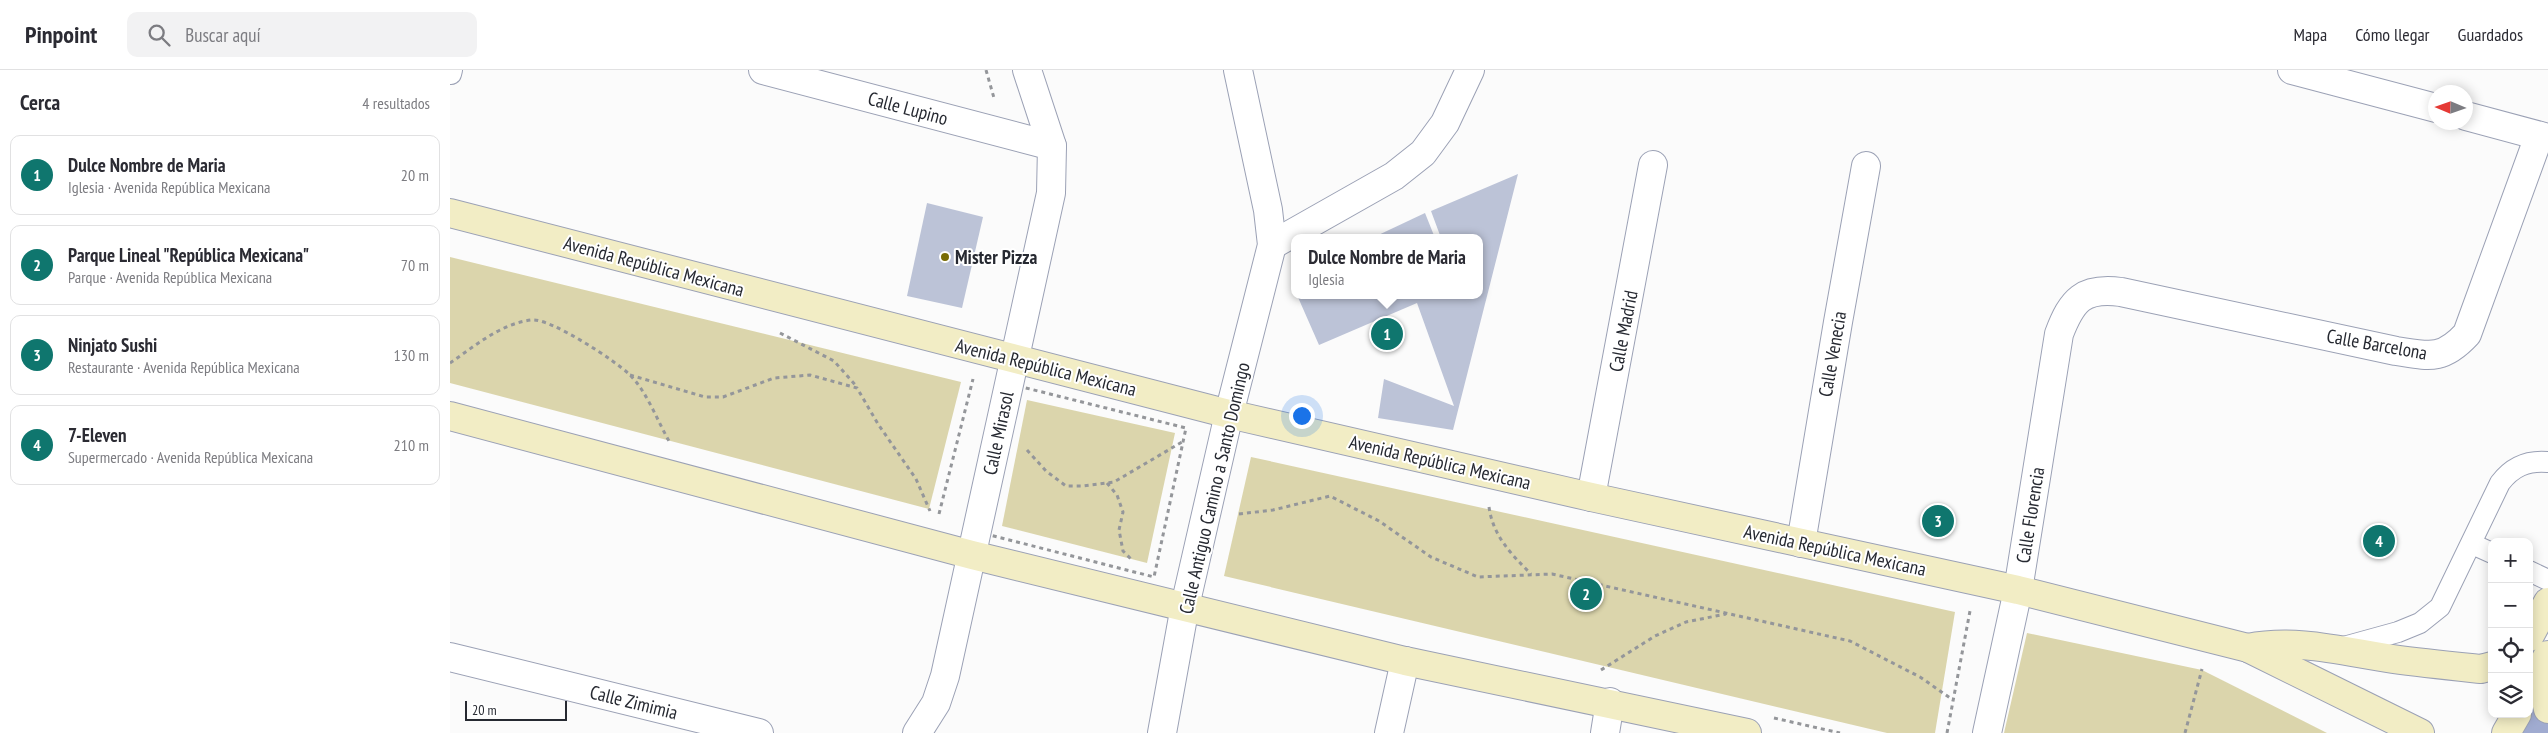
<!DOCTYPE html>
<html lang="es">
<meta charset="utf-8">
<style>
:root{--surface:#fff;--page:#f2f2f3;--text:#2b2b33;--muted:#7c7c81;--line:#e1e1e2;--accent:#0f766e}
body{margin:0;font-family:"PT Sans Narrow",sans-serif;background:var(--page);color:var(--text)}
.controls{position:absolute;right:15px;bottom:15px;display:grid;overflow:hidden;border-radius:10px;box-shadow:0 2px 12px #0003}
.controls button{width:45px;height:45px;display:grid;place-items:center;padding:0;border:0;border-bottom:1px solid var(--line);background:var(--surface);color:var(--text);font:25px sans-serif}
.compass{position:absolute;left:1978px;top:15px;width:45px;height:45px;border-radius:50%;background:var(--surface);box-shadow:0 2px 12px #0003;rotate:272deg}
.scale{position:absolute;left:15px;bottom:12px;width:102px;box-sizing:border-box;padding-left:5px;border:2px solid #262931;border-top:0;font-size:14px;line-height:18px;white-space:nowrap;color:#262931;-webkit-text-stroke:4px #fff;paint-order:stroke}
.you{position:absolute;left:851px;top:345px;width:18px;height:18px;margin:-12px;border:4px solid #fff;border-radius:50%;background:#1a73e8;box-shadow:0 0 0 8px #1a73e833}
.badge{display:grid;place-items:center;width:32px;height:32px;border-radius:50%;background:var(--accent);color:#fff;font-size:16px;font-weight:700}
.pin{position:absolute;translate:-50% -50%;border:2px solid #fff;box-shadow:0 1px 5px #0006}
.popup{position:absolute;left:841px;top:164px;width:192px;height:65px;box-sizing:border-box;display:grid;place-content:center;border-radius:10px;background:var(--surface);filter:drop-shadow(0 1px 4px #0005);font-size:16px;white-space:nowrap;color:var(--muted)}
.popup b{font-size:19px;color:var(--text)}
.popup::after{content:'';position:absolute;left:50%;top:100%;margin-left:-10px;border:10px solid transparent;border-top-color:var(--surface)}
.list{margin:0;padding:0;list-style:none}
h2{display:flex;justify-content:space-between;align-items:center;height:65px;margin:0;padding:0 20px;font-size:21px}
h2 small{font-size:16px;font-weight:400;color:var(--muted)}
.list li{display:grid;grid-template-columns:32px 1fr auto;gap:15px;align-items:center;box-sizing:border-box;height:80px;margin:0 10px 10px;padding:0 10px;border:1px solid var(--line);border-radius:10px}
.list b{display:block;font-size:19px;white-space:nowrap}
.list p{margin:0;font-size:16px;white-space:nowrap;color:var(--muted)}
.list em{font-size:16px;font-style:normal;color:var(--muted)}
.icon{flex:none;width:28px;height:28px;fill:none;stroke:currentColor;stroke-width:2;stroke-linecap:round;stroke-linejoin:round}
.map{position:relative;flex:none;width:2098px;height:663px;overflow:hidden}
header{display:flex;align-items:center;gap:30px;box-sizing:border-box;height:70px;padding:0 25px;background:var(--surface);border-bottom:1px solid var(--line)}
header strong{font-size:24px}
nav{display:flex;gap:28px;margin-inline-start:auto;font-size:18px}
.search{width:350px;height:45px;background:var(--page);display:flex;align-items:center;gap:12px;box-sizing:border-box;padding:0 18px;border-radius:10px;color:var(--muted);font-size:19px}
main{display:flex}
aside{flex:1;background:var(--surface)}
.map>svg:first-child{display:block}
.green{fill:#dbd5ac}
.water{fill:#a0abd0}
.building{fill:#bcc3d7}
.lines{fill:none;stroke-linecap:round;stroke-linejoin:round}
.lane-casing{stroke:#9ba1b5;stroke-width:22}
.street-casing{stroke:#9ba1b5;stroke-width:30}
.secondary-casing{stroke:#9ba1b5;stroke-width:30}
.path{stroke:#94969a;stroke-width:3;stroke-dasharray:4 4;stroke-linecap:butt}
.lane{stroke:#fff;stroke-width:20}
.street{stroke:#fff;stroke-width:28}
.secondary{stroke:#f2edc5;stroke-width:28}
.poi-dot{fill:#786b04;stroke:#fff;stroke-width:2}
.labels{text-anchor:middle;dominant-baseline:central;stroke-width:4;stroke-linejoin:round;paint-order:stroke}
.street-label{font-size:19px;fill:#262931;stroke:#fff}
.poi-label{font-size:19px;font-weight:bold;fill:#262931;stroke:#fff;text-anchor:start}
</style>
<header>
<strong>Pinpoint</strong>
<div class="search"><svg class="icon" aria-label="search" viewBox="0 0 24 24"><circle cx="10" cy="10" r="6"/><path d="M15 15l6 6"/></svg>Buscar aquí</div>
<nav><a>Mapa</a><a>Cómo llegar</a><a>Guardados</a></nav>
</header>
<main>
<aside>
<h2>Cerca<small>4 resultados</small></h2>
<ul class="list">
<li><span class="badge">1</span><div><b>Dulce Nombre de Maria</b><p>Iglesia · Avenida República Mexicana</p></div><em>20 m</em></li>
<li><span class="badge">2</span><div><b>Parque Lineal &quot;República Mexicana&quot;</b><p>Parque · Avenida República Mexicana</p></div><em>70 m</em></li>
<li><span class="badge">3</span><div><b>Ninjato Sushi</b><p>Restaurante · Avenida República Mexicana</p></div><em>130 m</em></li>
<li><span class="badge">4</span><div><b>7-Eleven</b><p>Supermercado · Avenida República Mexicana</p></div><em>210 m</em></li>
</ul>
</aside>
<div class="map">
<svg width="2098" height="663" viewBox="0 0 2098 663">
<rect width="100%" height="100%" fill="#fbfbfb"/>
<g class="green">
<polygon points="0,187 511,312 479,439 0,313"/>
<polygon points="577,330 725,363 697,493 552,456"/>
<polygon points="801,387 1505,542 1485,663 1437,663 774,506"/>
<polygon points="1577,563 1752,600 1877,663 1554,663"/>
</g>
<polygon class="water" points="2098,585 2098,663 2062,663 2079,644 2079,625"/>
<g class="building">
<polygon points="1068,104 1003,360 928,348 934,309 1004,336 967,233 869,275 847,225 1030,225 1030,168 991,168 981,141"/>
<polygon points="477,133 533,147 512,238 457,226"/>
<polygon points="975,143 985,168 922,168"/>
</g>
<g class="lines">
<g class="lane-casing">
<g id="lane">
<polyline points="1,4 2,0"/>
<polyline points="2022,474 2042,483"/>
<polyline points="2079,501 2098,510"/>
<path d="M 1890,578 L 1948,562 L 1970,553 L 1990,537 L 2050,413 C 2062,397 2077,390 2098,392"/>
</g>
</g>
<g class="street-casing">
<g id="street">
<polyline points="313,0 602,76"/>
<polyline points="1842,0 1986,38"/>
<polyline points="2016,46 2098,68"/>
<polyline points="822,175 944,106 973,83 995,53 1020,0"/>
<polyline points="1141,427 1203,95"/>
<polyline points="1351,473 1388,252 1416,96"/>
<polyline points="0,587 309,663"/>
<polyline points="467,663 486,633 495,606 601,123 602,76 577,0"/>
<polyline points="712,663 735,536 779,344 822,175 818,140 788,0"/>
<polyline points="939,663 955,591"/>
<polyline points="1155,663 1160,632"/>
<path d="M 1537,663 L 1568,520 L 1609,264 C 1622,230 1633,217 1671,222 L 1946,281 C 1979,286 1992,291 2017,264 L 2089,66"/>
</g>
</g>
<g class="secondary-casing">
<g id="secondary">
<polyline points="0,143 779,344 1141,427 1568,520 1798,578 1970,663"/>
<polyline points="0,346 522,485 955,591 1297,663"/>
<polyline points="2079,567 2098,532"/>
<path d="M 1798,578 C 1847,568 1895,582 1943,589 C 1972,593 2002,596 2031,599 L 2042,596"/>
<polyline points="2089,603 2098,639"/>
<polyline points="2079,621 2098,585"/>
<polyline points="2056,663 2067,644"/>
</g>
</g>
<g class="path">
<polyline points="536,0 544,28"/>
<polyline points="330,263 384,291 407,317"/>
<path d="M 0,293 C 25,276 50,254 81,250 C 99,247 166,291 180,305 C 197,322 207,350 219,371"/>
<polyline points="180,305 255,327 273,327 324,308 360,305 407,318 428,354 466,409 480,441"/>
<polygon points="568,316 736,358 704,507 536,464"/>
<polyline points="577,380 596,401 616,416 632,416 664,412 732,372"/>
<polyline points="657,413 667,425 673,442 669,460 673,481 682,490"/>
<path d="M 1039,437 C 1043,466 1061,484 1081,504"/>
<polyline points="489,444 523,309"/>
<polyline points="789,444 823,440 880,426 929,451 981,487 1028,507 1102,504 1400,571 1470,607 1503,630"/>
<polyline points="1151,600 1205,566 1236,552 1276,544"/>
<polyline points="1324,648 1390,663"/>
<polyline points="1497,663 1520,541"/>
<polyline points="1735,663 1752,599"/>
</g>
<use href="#lane" class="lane"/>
<use href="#street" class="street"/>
<use href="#secondary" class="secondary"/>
</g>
<circle class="poi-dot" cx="495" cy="187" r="5"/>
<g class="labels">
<g class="street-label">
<text transform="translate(458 38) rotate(15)">Calle Lupino</text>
<text transform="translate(204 196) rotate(15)">Avenida República Mexicana</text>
<text transform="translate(1173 261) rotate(-79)">Calle Madrid</text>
<text transform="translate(1927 274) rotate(10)">Calle Barcelona</text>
<text transform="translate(1382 284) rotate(-80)">Calle Venecia</text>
<text transform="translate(596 297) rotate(14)">Avenida República Mexicana</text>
<text transform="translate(548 363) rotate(-78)">Calle Mirasol</text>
<text transform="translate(990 392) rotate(13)">Avenida República Mexicana</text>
<text transform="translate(764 418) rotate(-77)">Calle Antiguo Camino a Santo Domingo</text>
<text transform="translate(1580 445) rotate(-81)">Calle Florencia</text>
<text transform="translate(1385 480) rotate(12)">Avenida República Mexicana</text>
<text transform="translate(184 632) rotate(14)">Calle Zimimia</text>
</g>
<g class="poi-label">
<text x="505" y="187">Mister Pizza</text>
</g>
</g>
</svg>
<div class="controls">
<button>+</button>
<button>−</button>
<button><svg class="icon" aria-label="locate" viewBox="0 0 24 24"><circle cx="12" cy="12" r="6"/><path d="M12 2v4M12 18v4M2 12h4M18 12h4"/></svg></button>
<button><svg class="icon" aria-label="layers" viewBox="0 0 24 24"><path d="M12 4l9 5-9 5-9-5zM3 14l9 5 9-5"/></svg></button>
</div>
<svg class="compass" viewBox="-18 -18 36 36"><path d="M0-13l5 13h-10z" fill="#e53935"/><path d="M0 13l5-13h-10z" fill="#7c7c81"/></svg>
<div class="scale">20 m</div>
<div class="you"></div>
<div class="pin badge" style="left:937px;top:264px">1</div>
<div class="popup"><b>Dulce Nombre de Maria</b>Iglesia</div>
<div class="pin badge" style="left:1136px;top:524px">2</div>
<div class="pin badge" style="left:1488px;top:451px">3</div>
<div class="pin badge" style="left:1929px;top:471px">4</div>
</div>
</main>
